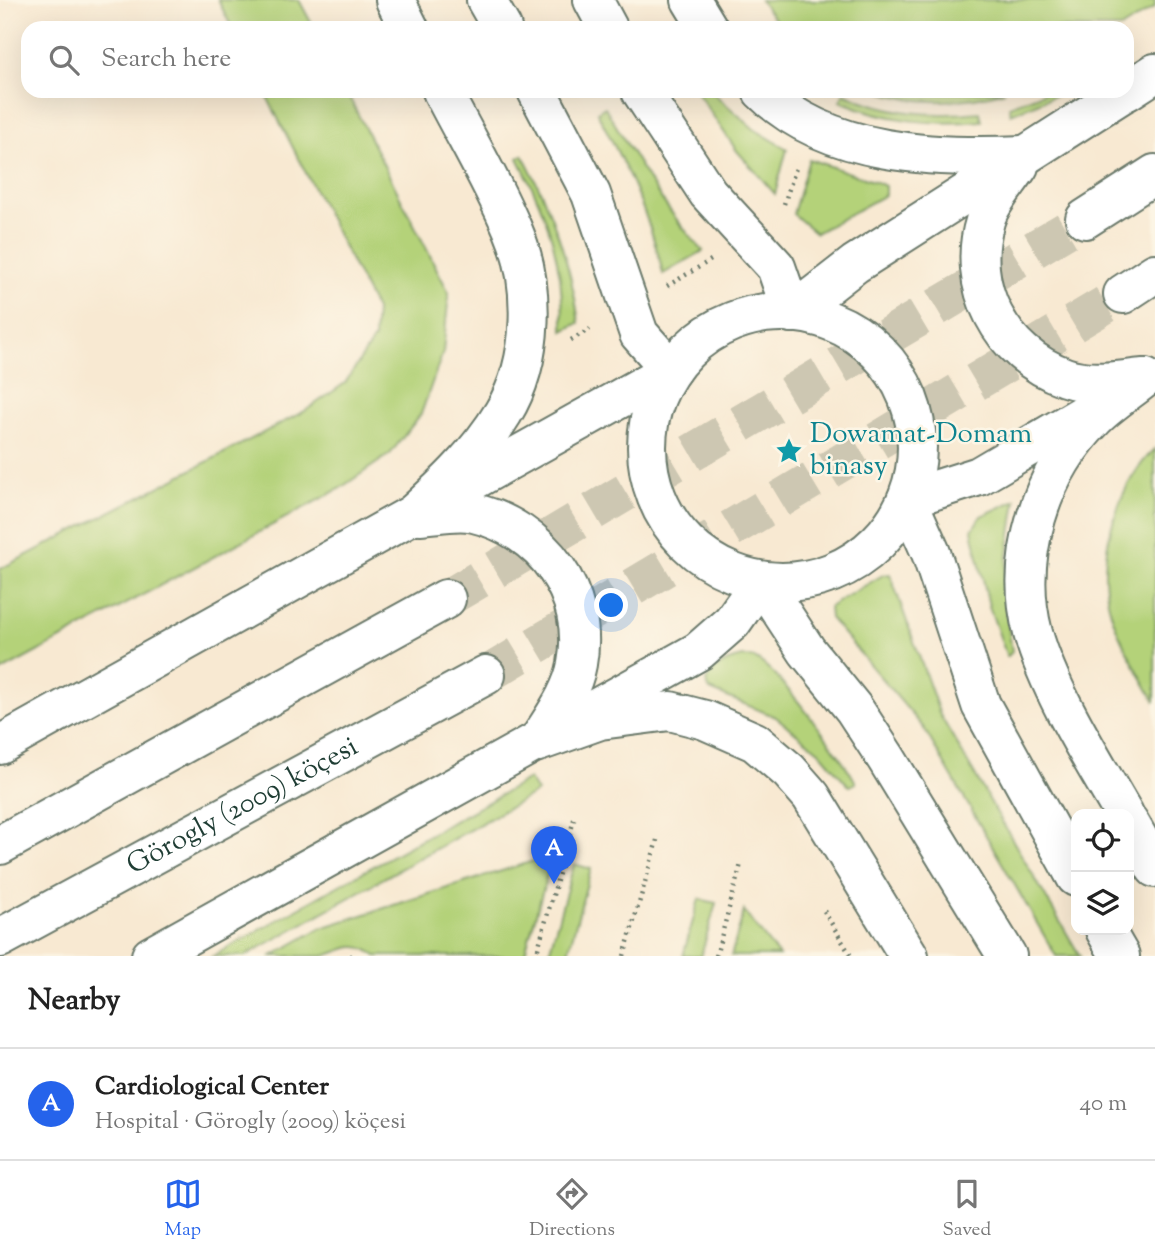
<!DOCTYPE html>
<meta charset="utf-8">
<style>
:root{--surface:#fff;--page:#f6f6f6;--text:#222;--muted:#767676;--line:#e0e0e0;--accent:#2563eb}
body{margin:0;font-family:"Sorts Mill Goudy",serif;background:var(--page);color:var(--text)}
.controls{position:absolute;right:21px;bottom:21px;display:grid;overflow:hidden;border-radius:14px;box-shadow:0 7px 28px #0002}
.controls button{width:63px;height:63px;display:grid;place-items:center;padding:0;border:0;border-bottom:2px solid var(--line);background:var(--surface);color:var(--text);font:35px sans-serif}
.you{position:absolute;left:612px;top:606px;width:24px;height:24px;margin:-18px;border:5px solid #fff;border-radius:50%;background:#1a73e8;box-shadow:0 0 0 10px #1a73e833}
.badge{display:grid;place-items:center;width:46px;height:46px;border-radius:50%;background:var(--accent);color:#fff;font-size:23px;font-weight:700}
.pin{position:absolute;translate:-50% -58px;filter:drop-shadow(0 2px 4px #0008)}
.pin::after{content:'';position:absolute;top:37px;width:24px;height:21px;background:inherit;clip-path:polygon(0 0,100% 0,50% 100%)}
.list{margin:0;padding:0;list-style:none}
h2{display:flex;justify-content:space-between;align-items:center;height:91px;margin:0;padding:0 28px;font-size:30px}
h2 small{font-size:23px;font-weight:400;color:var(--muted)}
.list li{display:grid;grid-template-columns:46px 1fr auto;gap:21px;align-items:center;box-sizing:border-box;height:112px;padding:0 28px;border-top:2px solid var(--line)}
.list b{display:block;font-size:26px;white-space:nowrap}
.list p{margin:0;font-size:23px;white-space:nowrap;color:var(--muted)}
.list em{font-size:23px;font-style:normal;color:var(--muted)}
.icon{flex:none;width:38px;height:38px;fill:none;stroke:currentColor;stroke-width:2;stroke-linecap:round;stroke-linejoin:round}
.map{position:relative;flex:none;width:1155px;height:956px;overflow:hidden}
.search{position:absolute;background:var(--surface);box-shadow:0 7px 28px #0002;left:21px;right:21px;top:21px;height:77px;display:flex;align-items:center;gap:18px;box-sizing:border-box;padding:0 24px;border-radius:21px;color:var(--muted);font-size:26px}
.sheet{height:203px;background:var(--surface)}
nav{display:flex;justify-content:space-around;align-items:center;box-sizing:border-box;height:98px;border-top:2px solid var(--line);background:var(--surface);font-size:19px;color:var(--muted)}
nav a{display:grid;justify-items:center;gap:4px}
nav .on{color:var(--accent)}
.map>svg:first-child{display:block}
.green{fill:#b4d279;stroke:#6a8856;stroke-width:2}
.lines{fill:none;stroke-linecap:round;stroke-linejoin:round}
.secondary-tunnel{stroke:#cdc7b2;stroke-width:38;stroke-dasharray:38 19;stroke-linecap:butt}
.secondary-casing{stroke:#6b796b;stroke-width:42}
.primary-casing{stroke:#6b796b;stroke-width:42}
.path{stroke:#6b796b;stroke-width:4.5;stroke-dasharray:2 5;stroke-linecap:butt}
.secondary{stroke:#fff;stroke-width:38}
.primary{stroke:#fff;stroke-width:38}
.labels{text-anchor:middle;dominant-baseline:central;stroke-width:5;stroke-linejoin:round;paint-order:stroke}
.culture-label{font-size:28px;fill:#0d838f;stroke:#fcf5e5;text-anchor:start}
.street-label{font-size:28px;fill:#1f3d34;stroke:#fcf5e5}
</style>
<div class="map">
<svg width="1155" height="956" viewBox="0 0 1155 956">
<rect width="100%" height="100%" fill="#fcf5e5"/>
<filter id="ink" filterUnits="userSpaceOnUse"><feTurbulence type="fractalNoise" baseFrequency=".0143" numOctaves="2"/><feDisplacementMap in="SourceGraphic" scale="14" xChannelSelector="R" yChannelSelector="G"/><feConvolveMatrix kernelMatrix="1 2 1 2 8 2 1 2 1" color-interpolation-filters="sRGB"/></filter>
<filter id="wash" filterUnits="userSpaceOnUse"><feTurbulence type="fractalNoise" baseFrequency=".00686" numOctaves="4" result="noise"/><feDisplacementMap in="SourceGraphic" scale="28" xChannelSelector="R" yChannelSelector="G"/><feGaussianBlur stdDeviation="1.57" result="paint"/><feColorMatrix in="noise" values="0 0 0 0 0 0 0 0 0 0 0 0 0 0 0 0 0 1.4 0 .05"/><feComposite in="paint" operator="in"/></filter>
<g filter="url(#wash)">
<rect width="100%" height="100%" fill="#f8e9d2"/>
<g class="green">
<polygon points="218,0 299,0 314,28 232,28"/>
<polygon points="760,0 1155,0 1155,7 1122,28 781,28"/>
<polygon points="264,91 346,91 449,293 443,352 421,414 390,454 339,489 0,672 0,569 305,411 345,383 374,339 376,310"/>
<polygon points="696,91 711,91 754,129 787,149 775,194 737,151"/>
<path d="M 878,91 L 1005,91 C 965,103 918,106 878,91 Z"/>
<polygon points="1048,91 1066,91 1011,114 1009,106"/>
<path d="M 844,93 C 888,114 932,117 980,112 L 982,121 C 931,126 887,121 840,101 Z"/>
<path d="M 605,107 C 635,158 663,208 703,251 L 663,274 C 650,215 625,165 597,112 Z"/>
<path d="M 523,155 C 551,209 571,262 579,323 L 563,331 C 564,263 549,218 518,158 Z"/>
<polygon points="809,159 879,183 885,186 885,195 816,233 793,214"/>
<path d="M 1155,449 L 1155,702 C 1117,633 1088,594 1116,513 C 1124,489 1137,466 1155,449 Z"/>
<polygon points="1016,500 1003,588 1012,652 1007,657 989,606 972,530 981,516"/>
<polygon points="890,574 940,715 1080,956 1056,956 923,727 830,618 829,607 883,575"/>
<path d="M 743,657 C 745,657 753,657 754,658 C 775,666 846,761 856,783 L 850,786 L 847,784 L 820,752 L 776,717 L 710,690 L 706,682 C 712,666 728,660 743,657 Z"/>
<polygon points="529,779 537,792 245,956 213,956"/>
<path d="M 546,857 L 552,858 L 524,956 L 376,956 C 354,938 343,952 323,956 C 308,956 288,956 272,956 L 321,928 Z"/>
<polygon points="574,864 591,869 567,956 548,956"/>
<polygon points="699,899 716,903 701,956 683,956"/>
<polygon points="744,911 745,913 779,956 731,956"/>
</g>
</g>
<g filter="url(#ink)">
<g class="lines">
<g class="secondary-tunnel">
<polyline points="446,599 1085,219"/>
<polyline points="486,675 1123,294"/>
</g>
<g class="secondary-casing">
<g id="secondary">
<polyline points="1127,91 1155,73"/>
<path d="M 1019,166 C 1008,183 990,202 985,221 C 965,285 1001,355 1065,377 C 1090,386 1119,380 1145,378"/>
<polyline points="1085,219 1155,174"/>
<polyline points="1123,294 1155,273"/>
<polyline points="792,313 855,264 1126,91"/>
<polyline points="907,499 979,476 1105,402"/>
<path d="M 420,515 C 437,514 458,509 474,513 C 542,529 590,593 577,664 C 572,692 554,716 539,740"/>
<polyline points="0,745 671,370"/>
<polyline points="0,845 446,599"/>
<path id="s1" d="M 0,938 L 486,675"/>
<polyline points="151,956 699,651 732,622 761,581"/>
</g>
</g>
<g class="primary-casing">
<g id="primary">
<polyline points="395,0 409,28"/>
<polyline points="486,0 502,28"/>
<polyline points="593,0 608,28"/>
<polyline points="691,0 708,28"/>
<polyline points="537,91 591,194 639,334 671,370"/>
<polyline points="641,91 708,193 776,267 792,313"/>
<path d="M 762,91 C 827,156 939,159 1025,155"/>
<circle cx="782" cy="447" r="135"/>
<polyline points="907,499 931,553 981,705 1076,877"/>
<path d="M 411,516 C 445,485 479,453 503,413 C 535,361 536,283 512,228 C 492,181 465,136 442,91"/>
<polyline points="761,581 807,651 854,709 886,758 1007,956"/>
<polyline points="538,742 600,720 670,711 705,720 755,742 789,771 811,796 909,956"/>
<path d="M 1124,814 C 1094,762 1049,691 1033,633 C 1013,557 1041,472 1095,418 C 1110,403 1129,391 1145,378"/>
<polyline points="1129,822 1155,868"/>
<polyline points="1105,930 1120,956"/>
</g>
</g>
<g class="path">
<polyline points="784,204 797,165"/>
<polyline points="667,286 711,260"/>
<polyline points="571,340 590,329"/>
<polyline points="824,911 851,956"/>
<polyline points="350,956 355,956"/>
<polyline points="536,956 575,816"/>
<polyline points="624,956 657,840"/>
<polyline points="716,956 741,864"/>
</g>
<use href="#secondary" class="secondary"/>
<use href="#primary" class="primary"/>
</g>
</g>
<defs>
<g id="sight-bare" transform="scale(2.1)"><path d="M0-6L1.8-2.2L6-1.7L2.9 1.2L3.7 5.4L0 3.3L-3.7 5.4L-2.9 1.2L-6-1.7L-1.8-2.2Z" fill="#0f9aa8" stroke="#fcf5e5" stroke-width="2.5" paint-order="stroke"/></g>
</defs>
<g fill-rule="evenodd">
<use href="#sight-bare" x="789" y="451"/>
</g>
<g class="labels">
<g class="culture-label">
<text x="810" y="435">Dowamat-Domam<tspan x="810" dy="32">binasy</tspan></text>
</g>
<g class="street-label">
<text stroke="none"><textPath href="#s1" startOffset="276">Görogly (2009) köçesi</textPath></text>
</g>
</g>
</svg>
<div class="controls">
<button><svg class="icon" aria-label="locate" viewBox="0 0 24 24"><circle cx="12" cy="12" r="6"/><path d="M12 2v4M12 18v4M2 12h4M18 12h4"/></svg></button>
<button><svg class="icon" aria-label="layers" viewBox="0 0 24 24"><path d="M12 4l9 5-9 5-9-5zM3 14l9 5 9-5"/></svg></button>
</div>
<div class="you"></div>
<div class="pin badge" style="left:554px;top:884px">A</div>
<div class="search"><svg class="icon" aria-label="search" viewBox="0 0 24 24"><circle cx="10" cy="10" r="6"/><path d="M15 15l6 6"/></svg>Search here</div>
</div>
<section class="sheet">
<h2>Nearby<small></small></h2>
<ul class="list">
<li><span class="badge">A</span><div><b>Cardiological Center</b><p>Hospital · Görogly (2009) köçesi</p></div><em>40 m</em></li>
</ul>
</section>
<nav>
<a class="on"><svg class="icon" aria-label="map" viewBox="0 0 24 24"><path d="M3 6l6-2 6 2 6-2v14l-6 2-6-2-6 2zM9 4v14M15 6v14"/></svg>Map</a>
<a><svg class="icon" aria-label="directions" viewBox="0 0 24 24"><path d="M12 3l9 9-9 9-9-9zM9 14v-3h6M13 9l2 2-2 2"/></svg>Directions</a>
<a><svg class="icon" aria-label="saved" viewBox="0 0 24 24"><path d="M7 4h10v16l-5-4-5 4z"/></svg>Saved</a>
</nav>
